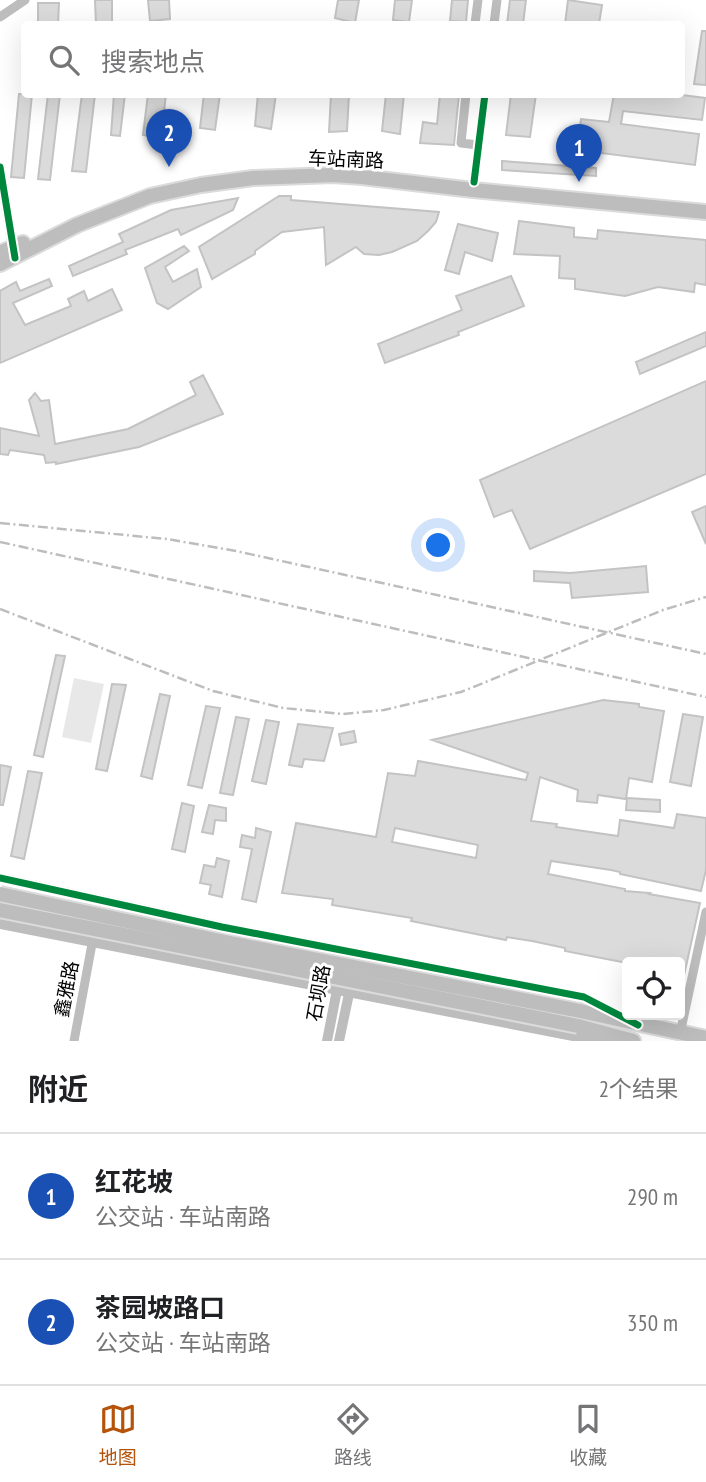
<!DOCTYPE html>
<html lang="zh">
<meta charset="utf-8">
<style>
:root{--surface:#fff;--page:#f6f6f6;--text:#202124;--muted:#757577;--line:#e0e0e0;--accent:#b45309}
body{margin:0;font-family:"PT Sans Narrow","Noto Sans SC",sans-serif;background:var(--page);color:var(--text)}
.controls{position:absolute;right:21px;bottom:21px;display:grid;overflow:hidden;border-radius:7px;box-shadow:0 7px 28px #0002}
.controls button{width:63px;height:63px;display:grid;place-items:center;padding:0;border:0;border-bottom:2px solid var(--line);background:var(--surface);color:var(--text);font:35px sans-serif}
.you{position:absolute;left:439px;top:546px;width:24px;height:24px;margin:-18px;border:5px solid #fff;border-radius:50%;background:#1a73e8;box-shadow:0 0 0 10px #1a73e833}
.badge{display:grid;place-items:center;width:46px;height:46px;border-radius:50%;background:var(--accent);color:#fff;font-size:23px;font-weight:700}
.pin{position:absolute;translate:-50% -58px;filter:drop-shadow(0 2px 4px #0008)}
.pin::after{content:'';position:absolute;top:37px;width:24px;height:21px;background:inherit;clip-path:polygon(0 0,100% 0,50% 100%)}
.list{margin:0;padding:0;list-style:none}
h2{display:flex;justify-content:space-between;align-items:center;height:91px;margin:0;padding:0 28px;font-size:30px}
h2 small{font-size:23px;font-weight:400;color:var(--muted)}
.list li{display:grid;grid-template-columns:46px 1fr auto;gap:21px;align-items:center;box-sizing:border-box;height:126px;padding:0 28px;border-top:2px solid var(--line)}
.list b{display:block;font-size:26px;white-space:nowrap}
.list p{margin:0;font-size:23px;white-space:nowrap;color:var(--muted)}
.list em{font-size:23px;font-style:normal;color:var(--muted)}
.icon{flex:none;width:38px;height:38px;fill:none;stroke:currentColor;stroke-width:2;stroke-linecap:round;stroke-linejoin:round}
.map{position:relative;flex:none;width:706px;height:1041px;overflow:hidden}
.search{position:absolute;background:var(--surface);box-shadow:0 7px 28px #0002;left:21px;right:21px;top:21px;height:77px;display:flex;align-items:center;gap:18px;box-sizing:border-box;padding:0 24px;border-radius:7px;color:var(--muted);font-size:26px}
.sheet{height:343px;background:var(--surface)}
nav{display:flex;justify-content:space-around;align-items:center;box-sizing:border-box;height:98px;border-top:2px solid var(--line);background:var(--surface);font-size:19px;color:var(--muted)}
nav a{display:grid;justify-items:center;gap:4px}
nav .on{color:var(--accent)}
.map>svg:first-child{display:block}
.green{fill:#e8e8e8}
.building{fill:#dbdbdb;stroke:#c3c3c3;stroke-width:2;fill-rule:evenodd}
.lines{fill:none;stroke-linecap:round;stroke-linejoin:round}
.primary-casing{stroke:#dbdbdb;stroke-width:18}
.trunk-casing{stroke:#dbdbdb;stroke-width:18}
.minor{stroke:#bdbdbd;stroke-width:9}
.tertiary{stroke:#bdbdbd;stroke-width:10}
.primary{stroke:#bdbdbd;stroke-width:14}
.trunk{stroke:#bdbdbd;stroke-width:14}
.rail{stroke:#bdbdbd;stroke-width:2.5;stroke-dasharray:10 3.5 2 3.5;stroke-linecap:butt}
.trunk-bridge-casing{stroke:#dbdbdb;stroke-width:18;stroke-linecap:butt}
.trunk-bridge{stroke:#bdbdbd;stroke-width:14}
.cycleway-casing{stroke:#fff;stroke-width:11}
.cycleway{stroke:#00873e;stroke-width:7}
.labels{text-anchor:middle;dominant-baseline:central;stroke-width:6;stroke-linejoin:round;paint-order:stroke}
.street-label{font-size:19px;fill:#000;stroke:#fff}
</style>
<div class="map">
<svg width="706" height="1041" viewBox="0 0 706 1041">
<rect width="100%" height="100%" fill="#fff"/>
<polygon class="green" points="74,678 104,684 91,743 62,737"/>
<g class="building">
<polygon points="95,0 112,0 112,24 96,24"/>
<polygon points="148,0 169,0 170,19 150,21"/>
<polygon points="338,0 359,0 355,23 335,18"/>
<polygon points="395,0 412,0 409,22 393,20"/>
<polygon points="452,0 468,0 466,22 450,21"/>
<polygon points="510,0 526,0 523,24 507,24"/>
<polygon points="568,0 602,5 599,24 565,24"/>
<polygon points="38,3 59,3 58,24 38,24"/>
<polygon points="702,31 706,31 706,85 694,84"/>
<polygon points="19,94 32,94 24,178 11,177"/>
<polygon points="48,94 60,94 50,180 38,179"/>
<polygon points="82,94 95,94 86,172 72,171"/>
<polygon points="114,94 125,94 120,136 111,135"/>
<polygon points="148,94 166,94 161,138 143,135"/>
<polygon points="204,94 220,94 215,130 200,128"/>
<polygon points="258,94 276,94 271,129 255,126"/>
<polygon points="331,94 349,94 347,131 329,132"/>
<polygon points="386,94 404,94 400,134 382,131"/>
<polygon points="440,94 459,94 454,145 420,143 423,122 437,124"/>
<polygon points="511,94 536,94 530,137 506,135"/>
<polygon points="614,94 674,94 705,98 702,120 623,111 621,124 699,134 695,165 577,150 581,119 609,122"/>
<polygon points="502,161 596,168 596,176 502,170"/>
<polygon points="279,196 291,196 291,200 439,212 436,222 428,231 417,241 392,252 379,255 364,254 356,247 326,265 324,227 282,232 255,251 255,254 212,279 199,247"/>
<polygon points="238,198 233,210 181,235 178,229 125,250 127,254 73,276 69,266 123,242 119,234 171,210"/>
<polygon points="519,221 574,228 574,237 597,239 598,230 706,240 706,285 695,283 694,292 658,287 625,296 575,289 575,279 559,278 560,256 514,254"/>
<polygon points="458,224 498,233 492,261 465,252 459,274 445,270"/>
<polygon points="184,246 189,251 165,267 173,282 197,269 201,287 168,309 157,303 145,268"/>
<polygon points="511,276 524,306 458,332 459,335 385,363 378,344 462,310 456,296"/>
<polygon points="49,279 52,286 13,303 25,325 71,306 68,299 84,291 88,301 112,289 122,310 0,363 0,291 16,282 20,291"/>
<polygon points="706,332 706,346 640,374 636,362"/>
<polygon points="203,375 223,414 139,447 56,464 56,462 46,463 44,455 10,450 8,455 0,454 0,428 39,436 29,400 35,393 41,401 49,400 55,444 128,429 196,395 190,382"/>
<polygon points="706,381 706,474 530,549 512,510 494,517 480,480"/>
<polygon points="706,506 706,544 692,512"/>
<polygon points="646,566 648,592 572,598 570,583 534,581 534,571 570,573"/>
<polygon points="56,655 65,656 43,757 34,755"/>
<polygon points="112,684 126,685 107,771 96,769"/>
<polygon points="160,694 170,696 152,779 141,776"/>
<path d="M 603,700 L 639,704 L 639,707 L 664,711 L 652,782 L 629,778 L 626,799 L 598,795 L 597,803 L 577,801 L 578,790 L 540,777 L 531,821 L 557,824 L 556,827 L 618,836 L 620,820 L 674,828 L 677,814 L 706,818 L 706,870 L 701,891 L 620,874 L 620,872 L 611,870 L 551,861 L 548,874 L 625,889 L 625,891 L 650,893 L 649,894 L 700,903 L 683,980 L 680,980 L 680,962 L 627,963 L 565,951 L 565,948 L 532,941 L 507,937 L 506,940 L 411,921 L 412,918 L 332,905 L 333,899 L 282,893 L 296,823 L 376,837 L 388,773 L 415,776 L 418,761 L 526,780 L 528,773 L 432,740 ZM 395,828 L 478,845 L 476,858 L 392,842 Z"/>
<polygon points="206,706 220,708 202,788 188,785"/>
<polygon points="683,714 703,717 691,786 670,782"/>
<polygon points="236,717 249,719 233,795 220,793"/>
<polygon points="266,720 279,722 266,784 252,781"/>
<polygon points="298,724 333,728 324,761 304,759 302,767 289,765"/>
<polygon points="354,731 356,742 341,745 339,734"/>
<polygon points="0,765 11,767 3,805 0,805"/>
<polygon points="28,771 42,773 24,859 11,856"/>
<polygon points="627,798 660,800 660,812 626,810"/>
<polygon points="182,803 194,806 185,852 172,849"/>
<polygon points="209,805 226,808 226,821 215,820 213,834 202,832"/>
<polygon points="256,828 271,832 256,902 242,899 252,849 240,847 242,835 255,838"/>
<polygon points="217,858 229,861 222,897 209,894 211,885 200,883 204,865 215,867"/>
</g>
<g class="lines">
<g class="primary-casing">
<g id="primary">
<polyline points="0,253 23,243"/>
<polyline points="0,264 77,225 150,196 201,185 253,178 333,175 362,177 473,190 706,212"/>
</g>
</g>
<g class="trunk-casing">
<g id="trunk">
<polyline points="580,1011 706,1038"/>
<polyline points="578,1026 633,1041"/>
</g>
</g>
<g class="minor">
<polyline points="0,17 25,0"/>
<polyline points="475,24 478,0"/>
<polyline points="494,24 497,0"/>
<polyline points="466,94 461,143 478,145"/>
<polyline points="474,182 485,94"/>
<polyline points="680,1034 706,912"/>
<polyline points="74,1041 92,944"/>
</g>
<g class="tertiary">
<polyline points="0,167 14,254"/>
<polyline points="0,878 222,927 584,997 620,1016"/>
<polyline points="0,924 578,1037 609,1039"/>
<polyline points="327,1041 338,985"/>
<polyline points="339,1041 350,989"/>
</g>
<use href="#primary" class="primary"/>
<use href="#trunk" class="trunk"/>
<g class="rail">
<polyline points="0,523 167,539 236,551 706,654"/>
<polyline points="0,542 706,697"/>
<polyline points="0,609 213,691 283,708 343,714 384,710 461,692 663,610 706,597"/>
</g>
<g class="trunk-bridge-casing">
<g id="trunk-bridge">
<polyline points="0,894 225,942 580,1011"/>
<polyline points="0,910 578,1026"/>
</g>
</g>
<use href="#trunk-bridge" class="trunk-bridge"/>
<g class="cycleway-casing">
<g id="cycleway">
<polyline points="0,167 15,258"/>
<polyline points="474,182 485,94"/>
<polyline points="0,878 222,927 584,997 638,1025"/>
</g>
</g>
<use href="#cycleway" class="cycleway"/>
</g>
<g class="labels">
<g class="street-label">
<text transform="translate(346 159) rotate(2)">车站南路</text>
<text transform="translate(66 989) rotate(-79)">鑫雅路</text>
<text transform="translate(318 993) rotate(-80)">石坝路</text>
</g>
</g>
</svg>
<div class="controls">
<button><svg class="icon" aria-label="locate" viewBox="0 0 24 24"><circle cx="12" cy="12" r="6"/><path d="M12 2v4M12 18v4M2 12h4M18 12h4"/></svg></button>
</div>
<div class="you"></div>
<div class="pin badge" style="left:579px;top:182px;background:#1a4fb4">1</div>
<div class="pin badge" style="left:169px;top:167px;background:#1a4fb4">2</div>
<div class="search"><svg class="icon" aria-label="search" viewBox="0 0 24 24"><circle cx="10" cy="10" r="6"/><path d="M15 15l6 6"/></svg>搜索地点</div>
</div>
<section class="sheet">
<h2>附近<small>2个结果</small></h2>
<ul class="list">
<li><span class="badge" style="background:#1a4fb4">1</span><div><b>红花坡</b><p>公交站 · 车站南路</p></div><em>290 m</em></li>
<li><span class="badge" style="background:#1a4fb4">2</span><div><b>茶园坡路口</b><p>公交站 · 车站南路</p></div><em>350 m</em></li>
</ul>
</section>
<nav>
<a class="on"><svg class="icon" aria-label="map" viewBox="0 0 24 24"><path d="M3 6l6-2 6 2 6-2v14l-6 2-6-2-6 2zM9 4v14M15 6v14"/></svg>地图</a>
<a><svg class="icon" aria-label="directions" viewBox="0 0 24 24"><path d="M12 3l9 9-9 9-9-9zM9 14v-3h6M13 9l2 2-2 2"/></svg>路线</a>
<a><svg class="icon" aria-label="saved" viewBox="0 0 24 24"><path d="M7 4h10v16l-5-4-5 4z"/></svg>收藏</a>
</nav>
